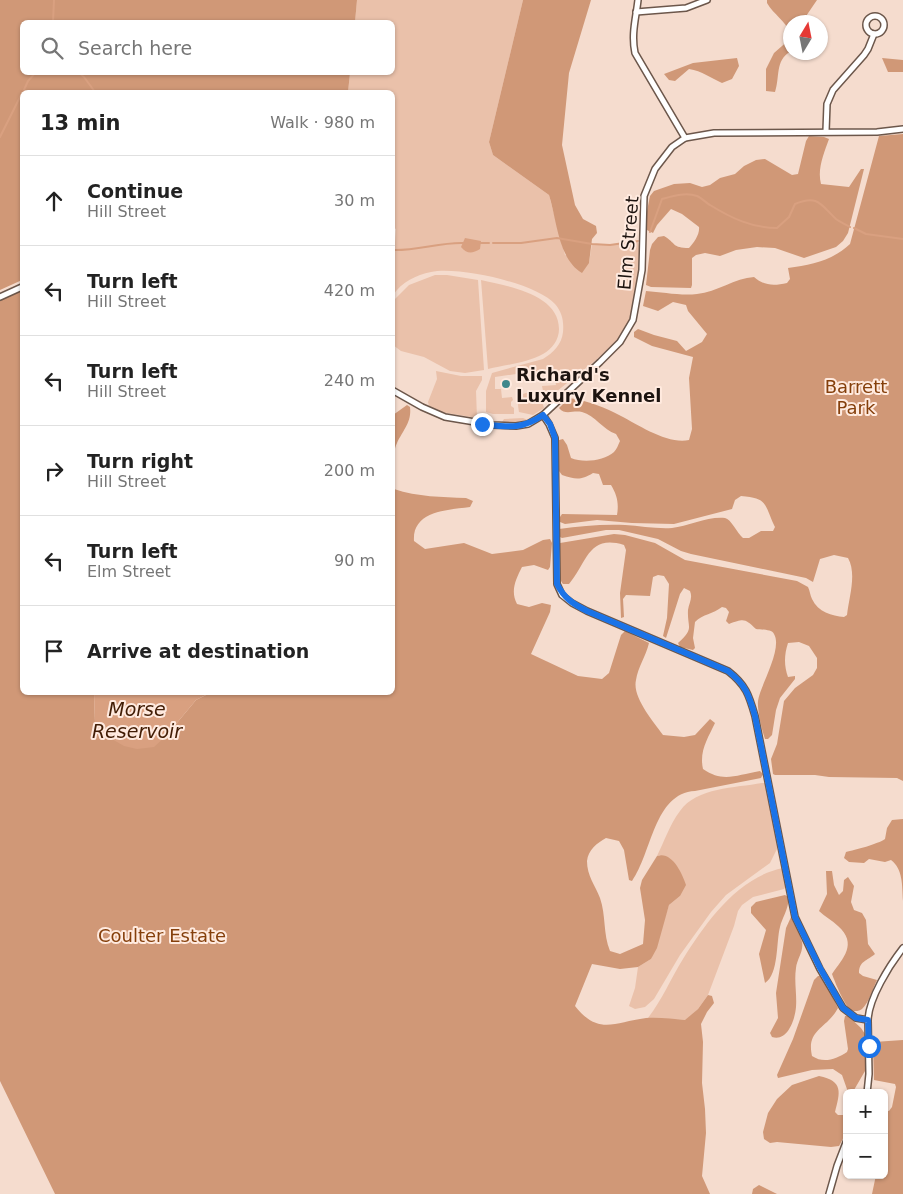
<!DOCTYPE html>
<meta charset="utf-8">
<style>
:root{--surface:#fff;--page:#f2f2f2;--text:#222;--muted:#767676;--line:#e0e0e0}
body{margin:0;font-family:"DejaVu Sans",sans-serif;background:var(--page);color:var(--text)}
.controls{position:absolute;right:15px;bottom:15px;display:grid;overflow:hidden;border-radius:8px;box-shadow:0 1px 4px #0004}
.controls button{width:45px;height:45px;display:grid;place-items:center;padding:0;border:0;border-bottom:1px solid var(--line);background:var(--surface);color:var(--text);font:25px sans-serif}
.compass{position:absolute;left:783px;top:15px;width:45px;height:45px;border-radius:50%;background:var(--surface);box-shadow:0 1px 4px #0004;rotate:10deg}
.stop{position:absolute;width:15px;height:15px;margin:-11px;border:4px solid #1a73e8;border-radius:50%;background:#fff}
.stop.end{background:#1a73e8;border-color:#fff;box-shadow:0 1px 5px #0008}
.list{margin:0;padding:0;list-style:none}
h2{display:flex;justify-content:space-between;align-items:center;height:65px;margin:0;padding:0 20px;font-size:21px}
h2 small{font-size:16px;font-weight:400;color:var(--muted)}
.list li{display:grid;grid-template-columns:32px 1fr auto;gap:15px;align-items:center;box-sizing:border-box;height:90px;padding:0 20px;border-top:1px solid var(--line)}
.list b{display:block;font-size:19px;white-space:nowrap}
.list p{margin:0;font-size:16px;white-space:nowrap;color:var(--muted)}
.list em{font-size:16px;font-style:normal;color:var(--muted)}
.icon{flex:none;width:28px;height:28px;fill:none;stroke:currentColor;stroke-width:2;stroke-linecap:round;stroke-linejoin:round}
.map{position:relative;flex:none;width:903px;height:1194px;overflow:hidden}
.search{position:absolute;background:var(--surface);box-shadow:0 1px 4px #0004;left:20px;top:20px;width:375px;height:55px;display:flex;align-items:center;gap:12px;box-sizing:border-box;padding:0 18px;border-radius:8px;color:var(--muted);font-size:19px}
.panel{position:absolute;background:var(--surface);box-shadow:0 1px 4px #0004;left:20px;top:90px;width:375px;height:605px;border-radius:8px}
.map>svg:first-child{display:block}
.green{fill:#eac1aa}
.forest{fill:#d09877}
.water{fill:#d9a080}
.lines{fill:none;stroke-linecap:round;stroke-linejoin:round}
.stream{stroke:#d9a080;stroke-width:2}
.minor-casing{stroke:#6c574b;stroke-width:8}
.minor{stroke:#fff;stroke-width:5}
.route{stroke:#1a73e8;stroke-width:6}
.poi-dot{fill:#40888c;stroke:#ffeadf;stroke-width:2}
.labels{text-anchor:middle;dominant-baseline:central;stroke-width:4;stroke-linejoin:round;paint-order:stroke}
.street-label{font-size:18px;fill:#1d1410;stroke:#ffeadf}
.poi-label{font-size:18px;font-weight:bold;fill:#1d1410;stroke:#ffeadf;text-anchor:start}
.park-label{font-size:18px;fill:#853f0b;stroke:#ffeadf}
.water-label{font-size:19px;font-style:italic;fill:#421d05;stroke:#ffeadf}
</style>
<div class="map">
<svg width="903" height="1194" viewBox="0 0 903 1194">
<rect width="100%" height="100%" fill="#f5dcce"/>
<g class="green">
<path d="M 357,0 L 523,0 L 489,142 L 493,155 L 549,195 L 565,255 L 589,263 L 592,244 L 610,245 L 638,241 L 640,250 L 640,265 L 631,315 L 627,325 L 616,342 L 596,360 L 547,399 L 544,396 L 542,386 L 556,385 L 553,369 L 547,370 L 547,375 L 544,376 L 543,372 L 539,373 L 540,378 L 517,382 L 516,374 L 495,377 L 495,389 L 501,389 L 502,398 L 512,397 L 513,400 L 511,402 L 511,406 L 514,408 L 514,414 L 493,414 L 486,412 L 486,391 L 492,373 L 543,359 C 553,353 562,344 563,332 C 564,321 562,312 555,304 C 536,283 458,266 431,272 C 416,275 402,282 393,295 L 393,248 L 395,242 L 396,229 L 392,227 L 392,92 L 348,92 L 350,73 L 392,72 L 392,22 L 355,22 Z"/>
<polygon points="435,275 447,275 478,280 484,370 465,373 450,371 424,357 401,351 393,345 393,301 409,285"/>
<path d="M 481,280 C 507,286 559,294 559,329 C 559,340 552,349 543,354 C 527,363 505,365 488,369 Z"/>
<polygon points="436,371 461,376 482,376 482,380 476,391 477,418 441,412 429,406 428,402 437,379"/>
<path d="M 535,391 L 539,392 L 544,408 L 533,415 L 519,412 C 516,395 519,394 535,391 Z"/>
<polygon points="523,418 528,420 513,423 502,422 504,419"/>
<path d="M 762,783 L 765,783 L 766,787 L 778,847 L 770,863 L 726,895 L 711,912 L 680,955 L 654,999 L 645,1007 L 635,1009 L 629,1006 L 635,988 L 638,967 L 651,959 L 669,905 L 680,896 L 660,855 L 657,856 C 664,842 670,824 680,811 C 697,787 735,788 762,783 Z"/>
<path d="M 783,868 L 785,870 L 786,886 L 784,889 L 753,897 L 742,905 L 738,911 L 734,926 L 708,995 L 698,1009 L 686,1020 L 648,1018 C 662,1000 671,978 683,959 C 706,922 738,877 783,868 Z"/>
</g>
<g class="forest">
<polygon points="0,0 357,0 355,22 22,22 22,72 350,73 348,92 22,92 22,280 0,290"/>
<path d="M 523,0 L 591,0 L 569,73 L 562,145 L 575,205 L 583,219 L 596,226 L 597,233 L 592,239 L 589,263 L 582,273 C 558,259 557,220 549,195 L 493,155 L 489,142 Z"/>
<path d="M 767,0 L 817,0 L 802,22 L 790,22 L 790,33 C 785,20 774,15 767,3 Z"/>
<path d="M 790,39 L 790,52 C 775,60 780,78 775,92 L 766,91 L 766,69 L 774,53 Z"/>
<path d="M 737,58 L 739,66 L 732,79 L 722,83 C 711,78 702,71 689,69 L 675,81 L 669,80 L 664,74 L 693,63 Z"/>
<polygon points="882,58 903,60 903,72 888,72"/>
<path d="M 903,134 L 903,781 L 897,778 L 829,777 L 815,775 L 775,775 L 773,774 L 771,759 L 777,744 L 784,701 L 795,688 L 813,675 L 817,668 L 817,658 L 809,646 L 799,642 L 788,643 C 784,655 784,666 788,677 L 795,676 L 795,679 L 780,698 L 776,710 L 772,735 L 768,739 L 765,739 C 762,731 757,709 758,701 C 760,686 783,649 774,634 C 772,629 761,630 756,629 C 745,619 745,618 729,624 L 726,621 L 729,612 L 726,608 L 722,607 C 713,614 703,614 695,622 L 693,638 L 695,648 L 693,650 L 680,647 L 678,643 C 695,628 687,628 688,610 C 689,603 693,598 690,591 L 684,588 L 680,594 L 666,638 L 663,636 L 667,618 L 669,584 L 664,576 L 658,575 L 653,577 L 650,596 L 626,595 L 623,599 L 624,617 L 621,618 L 620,593 L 626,550 L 624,545 C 588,534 587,563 569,584 L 563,584 C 556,575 558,554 560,543 L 614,534 L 625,535 L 655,543 L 685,560 L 797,581 L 808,587 C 810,591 810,595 812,599 C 818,612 832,616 844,617 L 847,615 C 849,597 857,574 848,558 L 834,555 L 820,559 L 813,582 L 806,578 L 691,554 L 681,551 L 658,539 L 619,530 L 606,530 L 562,538 L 560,537 L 559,529 C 581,526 603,524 625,525 C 640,526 657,529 672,528 C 688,526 709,516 725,518 C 731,519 737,533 743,538 L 749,538 L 761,531 L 773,531 L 775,527 C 764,505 769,498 741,496 L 735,500 L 732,509 L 674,524 L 632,523 L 597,520 L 565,524 L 560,522 L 560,517 L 562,514 L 617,515 C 619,503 617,495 611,485 L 603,485 L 599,474 L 593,473 C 580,481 575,479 562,475 L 559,471 L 559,440 L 563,439 L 567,445 L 571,458 C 583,463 604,461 614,452 C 617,449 618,445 620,441 L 616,434 C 603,430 595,415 582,412 C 572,410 566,416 559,408 L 569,398 C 586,400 606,408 621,416 C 638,425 669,445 689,440 L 692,429 L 689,378 L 693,357 L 652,346 L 634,337 L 634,332 L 638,329 L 654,335 L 677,341 L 686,351 L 702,342 L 707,334 L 688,311 L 686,305 L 673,302 L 658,311 L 643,306 L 646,291 C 662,292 681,296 697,294 C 717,292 735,278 754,277 C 764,286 774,286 787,283 L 790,279 L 788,268 C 812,265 833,260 850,244 L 879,136 Z"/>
<path d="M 809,136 L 824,137 L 829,139 C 824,153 817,169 821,184 L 849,187 L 861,169 L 864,169 L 848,233 L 843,241 L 836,247 L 804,258 L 775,248 L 757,247 L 736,250 L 720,256 L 705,253 L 696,255 L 692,258 L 692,285 L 691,288 L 651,287 L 646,285 L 650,250 L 652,244 L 658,237 L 664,236 C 676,243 672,248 689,248 C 694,243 700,234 699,227 L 682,214 L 671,209 L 657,225 L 653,233 L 647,230 L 647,211 L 650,196 L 654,191 L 674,184 L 690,183 L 702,187 L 710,185 L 720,178 L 735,174 L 744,166 L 756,160 L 765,159 L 792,175 L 798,174 L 806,141 Z"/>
<path d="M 22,291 L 22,692 L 94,693 L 95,723 L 166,736 L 196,700 L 210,693 L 392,692 L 393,485 L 394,489 C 418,497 442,497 466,498 L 473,501 L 470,507 C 447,510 412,511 414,541 L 425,549 L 464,543 L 492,554 L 523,550 L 543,540 L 550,539 L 552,543 L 550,567 L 548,570 L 534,565 L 522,567 C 516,579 510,591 517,604 L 529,607 L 542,603 L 551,605 L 550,612 L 531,654 L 578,676 L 602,679 L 609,673 L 621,635 L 625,631 L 649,643 C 646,656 638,667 636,680 C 632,697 653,721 663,735 L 684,737 L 695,735 L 710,719 L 715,723 C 708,738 699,751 703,769 C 723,783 736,775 760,771 L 763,774 L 761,778 L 695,791 C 654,793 652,853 632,881 L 629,880 L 624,850 L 619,841 L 606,838 C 597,843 588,850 587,861 C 587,876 595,885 600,898 C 606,915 603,934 610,951 L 620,954 L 643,944 L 645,920 L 640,888 L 642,880 L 657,856 C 672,851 682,873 686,885 L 680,896 L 669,905 L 657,948 L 651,959 L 638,967 L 620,969 L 592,964 L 575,1006 C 599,1036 614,1022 646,1018 C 659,1017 673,1019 685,1020 L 698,1009 L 708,995 L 712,996 L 714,1003 L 707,1012 L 701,1024 L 703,1042 L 702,1083 L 705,1109 L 706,1133 L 702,1176 L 710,1194 L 55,1194 L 0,1081 L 0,300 Z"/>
<path d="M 407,405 L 410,407 C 412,422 403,430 397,443 C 394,449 394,457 393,463 L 393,415 Z"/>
<path d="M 903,819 L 903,901 C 902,885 903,869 891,860 L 885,862 L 869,859 L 864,863 L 849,862 L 844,858 L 846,852 C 855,850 878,844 885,839 L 887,828 L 892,820 Z"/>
<path d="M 826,871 L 832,871 L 834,885 L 839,895 L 843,891 L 844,880 L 848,877 L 854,886 L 851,902 L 854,910 L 862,913 L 866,920 L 868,944 L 875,954 C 867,961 859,961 859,973 L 863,976 L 877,980 C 873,988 869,1003 862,1009 C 860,1011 854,1012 851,1010 C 844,1005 835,982 832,974 C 843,958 858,944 838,926 C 832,920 825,917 819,911 L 827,894 Z"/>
<path d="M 785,895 L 788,897 C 790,907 782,918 780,927 C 776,942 779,974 765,983 L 759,954 L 766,930 L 751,913 L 751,907 L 756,902 Z"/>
<path d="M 791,917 C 794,925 800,934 802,942 C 804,951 797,959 796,968 C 794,981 797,995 796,1007 C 795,1019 788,1042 772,1037 L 770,1033 L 778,1018 L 776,993 L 786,928 Z"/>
<path d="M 818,976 L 822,976 L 838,1008 C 827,1029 806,1029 812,1056 C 824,1064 836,1059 847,1052 L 848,1049 L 844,1021 L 845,1016 L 848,1016 L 861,1028 L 865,1034 L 866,1045 L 867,1065 L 865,1071 L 854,1090 L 851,1092 L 848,1092 L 842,1075 L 833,1069 L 812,1070 L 778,1078 L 777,1075 L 793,1039 L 814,980 Z"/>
<polygon points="903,1040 903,1194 872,1194 876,1175 884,1175 884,1110 889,1111 892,1107 896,1087 895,1084 874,1080 873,1045 874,1042"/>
<path d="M 819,1076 C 844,1081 840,1093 835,1112 L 838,1115 L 847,1115 L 847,1131 L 839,1146 L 831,1147 L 777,1142 L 770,1143 L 764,1139 L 763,1132 L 768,1113 L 777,1099 L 792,1085 Z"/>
<polygon points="759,1185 777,1194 752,1194 753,1189"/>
</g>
<g class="water">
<path d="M 465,238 L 481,241 L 480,249 C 472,254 467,254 461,247 Z"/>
<polygon points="94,693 94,692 210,693 196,700 166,736 154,747 137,749 124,746 98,731 95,723"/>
</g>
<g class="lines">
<g class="stream">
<polyline points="53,22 54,0"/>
<polyline points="78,72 84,77 95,92"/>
<polyline points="23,92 28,81 36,72"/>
<polyline points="0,137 22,93"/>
<polyline points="854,228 866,234 903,239"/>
<path d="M 650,232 L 662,199 C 673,196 686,192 697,196 C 702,198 706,203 710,205 C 731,218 752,228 777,228 L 789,217 L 795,204 C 818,194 821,205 836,219 C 840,222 845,224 850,227"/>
<polyline points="479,243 489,243"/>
<polyline points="493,243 521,243 557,238 592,244 610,245 638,241"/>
<path d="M 392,250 C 417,251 440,242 464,243"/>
</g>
<g class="minor-casing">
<g id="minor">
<path d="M 638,0 C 636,18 631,34 635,53 L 685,138"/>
<polyline points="636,12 686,8 707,0"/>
<circle cx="875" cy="25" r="9"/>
<polyline points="826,131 827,104 833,90 864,55 868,49 874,34"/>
<polyline points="0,297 22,287"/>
<polyline points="392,390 422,407 445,417 493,425 516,426 528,424 543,415 600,362 620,342 633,320 642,270 644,196 655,169 672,147 685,138 714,133 877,132 903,129"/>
<path d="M 543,415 L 549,424 L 555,438 L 557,584 L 562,595 L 572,603 L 587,611 L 728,671 C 746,685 749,695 755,716 L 795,917 L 820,969 L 843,1008 L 856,1018 L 868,1020 L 869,1074 L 867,1093"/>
<path d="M 868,1020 C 869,998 889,966 903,948"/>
<polyline points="829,1194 837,1166 847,1140"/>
</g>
</g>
<use href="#minor" class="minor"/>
</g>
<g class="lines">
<path class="route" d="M 482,424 C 508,427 521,430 543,415 L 550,424 L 555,438 L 557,584 C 564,598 573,604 587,611 L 728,671 C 746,685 749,695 755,716 L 795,917 L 820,968 L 843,1008 L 856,1018 L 868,1020 L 869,1046"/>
</g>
<circle class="poi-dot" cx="506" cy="384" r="5"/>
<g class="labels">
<g class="street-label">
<text transform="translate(628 243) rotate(-85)">Elm Street</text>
</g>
<g class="poi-label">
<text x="516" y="374">Richard's<tspan x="516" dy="21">Luxury Kennel</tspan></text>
</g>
<g class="park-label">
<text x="856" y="386">Barrett<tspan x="856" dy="21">Park</tspan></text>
<text x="162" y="935">Coulter Estate</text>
</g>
<g class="water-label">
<text x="137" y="709">Morse<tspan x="137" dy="22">Reservoir</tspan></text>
</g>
</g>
</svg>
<div class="controls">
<button>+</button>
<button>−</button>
</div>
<svg class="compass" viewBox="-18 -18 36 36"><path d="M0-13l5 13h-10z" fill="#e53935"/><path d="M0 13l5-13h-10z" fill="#767676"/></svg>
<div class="stop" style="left:869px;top:1046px"></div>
<div class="stop end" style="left:482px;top:424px"></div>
<div class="search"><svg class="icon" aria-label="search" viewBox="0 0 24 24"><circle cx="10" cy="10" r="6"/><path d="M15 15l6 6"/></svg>Search here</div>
<section class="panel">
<h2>13 min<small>Walk · 980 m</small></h2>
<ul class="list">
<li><svg class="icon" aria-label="ahead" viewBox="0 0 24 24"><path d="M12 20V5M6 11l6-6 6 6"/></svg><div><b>Continue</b><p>Hill Street</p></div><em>30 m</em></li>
<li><svg class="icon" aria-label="left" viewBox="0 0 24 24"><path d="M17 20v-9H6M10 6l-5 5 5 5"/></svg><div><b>Turn left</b><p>Hill Street</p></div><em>420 m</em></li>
<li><svg class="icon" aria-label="left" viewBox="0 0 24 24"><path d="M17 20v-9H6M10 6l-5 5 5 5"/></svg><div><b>Turn left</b><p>Hill Street</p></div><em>240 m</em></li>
<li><svg class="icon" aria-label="right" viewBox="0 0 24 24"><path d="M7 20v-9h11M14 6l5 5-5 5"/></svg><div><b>Turn right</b><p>Hill Street</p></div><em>200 m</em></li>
<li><svg class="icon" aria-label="left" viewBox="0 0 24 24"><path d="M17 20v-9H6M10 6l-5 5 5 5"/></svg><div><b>Turn left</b><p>Elm Street</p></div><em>90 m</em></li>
<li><svg class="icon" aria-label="arrive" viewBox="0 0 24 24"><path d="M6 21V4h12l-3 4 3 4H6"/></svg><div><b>Arrive at destination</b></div></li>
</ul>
</section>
</div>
